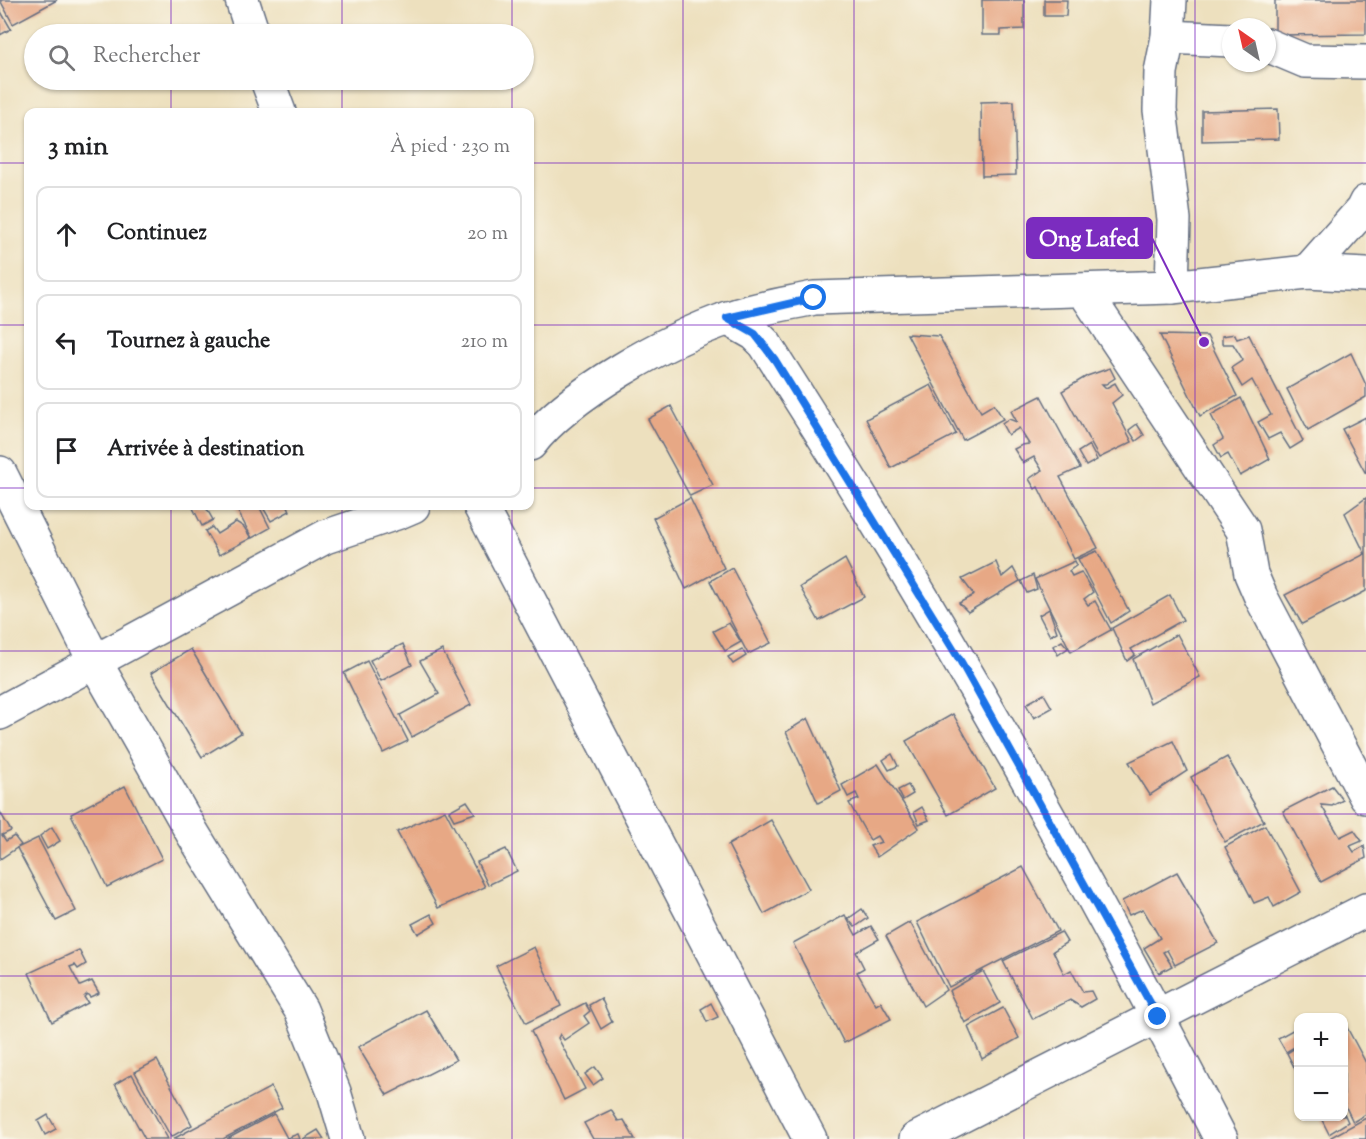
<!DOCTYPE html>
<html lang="fr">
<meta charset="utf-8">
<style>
:root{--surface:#fff;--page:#f2f2f2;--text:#202124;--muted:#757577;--line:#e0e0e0}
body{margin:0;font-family:"Sorts Mill Goudy",serif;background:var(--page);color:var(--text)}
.controls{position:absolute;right:18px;bottom:18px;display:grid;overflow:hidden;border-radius:12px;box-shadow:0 2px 4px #0004}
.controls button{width:54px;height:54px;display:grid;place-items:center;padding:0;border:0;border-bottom:2px solid var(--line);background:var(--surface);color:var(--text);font:30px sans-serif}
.compass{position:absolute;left:1222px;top:18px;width:54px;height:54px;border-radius:50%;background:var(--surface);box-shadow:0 2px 4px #0004;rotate:326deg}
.stop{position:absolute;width:18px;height:18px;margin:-14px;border:4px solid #1a73e8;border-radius:50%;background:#fff}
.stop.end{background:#1a73e8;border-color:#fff;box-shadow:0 2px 6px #0008}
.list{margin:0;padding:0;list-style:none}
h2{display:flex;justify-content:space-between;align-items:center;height:78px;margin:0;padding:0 24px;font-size:26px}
h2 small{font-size:20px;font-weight:400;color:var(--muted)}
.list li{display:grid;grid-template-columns:39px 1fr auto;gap:18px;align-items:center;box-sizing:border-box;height:96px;margin:0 12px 12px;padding:0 12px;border:2px solid var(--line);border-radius:12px}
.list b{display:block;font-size:22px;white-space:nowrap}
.list em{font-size:20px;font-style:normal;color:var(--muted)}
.icon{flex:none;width:33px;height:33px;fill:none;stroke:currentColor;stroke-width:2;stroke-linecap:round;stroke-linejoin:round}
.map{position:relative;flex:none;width:1366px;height:1139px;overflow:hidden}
.search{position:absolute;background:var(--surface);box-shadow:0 2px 4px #0004;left:24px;top:24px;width:510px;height:66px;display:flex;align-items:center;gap:15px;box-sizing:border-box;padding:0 21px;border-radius:33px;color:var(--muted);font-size:22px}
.panel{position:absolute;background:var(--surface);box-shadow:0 2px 4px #0004;left:24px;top:108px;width:510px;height:402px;border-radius:12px}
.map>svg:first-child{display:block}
.building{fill:#e7a885}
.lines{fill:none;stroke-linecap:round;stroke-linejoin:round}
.minor-casing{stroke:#646d80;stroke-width:36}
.minor{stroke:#fff;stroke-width:33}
.route{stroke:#1a73e8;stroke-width:8}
.grid{fill:none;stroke:#7b2cbf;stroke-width:1.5;stroke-opacity:0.55}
.leader{fill:none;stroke:#7b2cbf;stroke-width:2}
.callout-dot{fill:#7b2cbf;stroke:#fbf7ec;stroke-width:2}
.callout{fill:#7b2cbf;stroke:#7b2cbf;stroke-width:2}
.callout-label{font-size:22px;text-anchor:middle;font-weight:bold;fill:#fff}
</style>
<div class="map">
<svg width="1366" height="1139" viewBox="0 0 1366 1139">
<rect width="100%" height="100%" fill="#fbf7ec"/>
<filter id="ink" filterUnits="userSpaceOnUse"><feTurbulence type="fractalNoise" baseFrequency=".0167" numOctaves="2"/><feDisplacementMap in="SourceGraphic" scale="12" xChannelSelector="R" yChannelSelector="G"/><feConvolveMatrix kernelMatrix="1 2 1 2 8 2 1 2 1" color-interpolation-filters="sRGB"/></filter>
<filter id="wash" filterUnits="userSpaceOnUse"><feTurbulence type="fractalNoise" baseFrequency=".008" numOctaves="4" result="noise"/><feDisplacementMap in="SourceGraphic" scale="24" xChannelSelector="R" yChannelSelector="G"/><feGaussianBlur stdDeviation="1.35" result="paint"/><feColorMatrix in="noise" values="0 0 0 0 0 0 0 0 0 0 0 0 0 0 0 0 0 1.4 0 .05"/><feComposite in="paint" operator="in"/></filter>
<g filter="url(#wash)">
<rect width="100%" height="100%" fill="#ede0be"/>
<g id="blocks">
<g class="building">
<polygon points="0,0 57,0 13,24"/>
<polygon points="982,0 1024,0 1024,29 1001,30 1001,35 982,35"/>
<polygon points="1044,0 1067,0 1066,16 1044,16"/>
<polygon points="1275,0 1366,0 1366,34 1275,35"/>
<polygon points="0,10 11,29 0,35"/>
<polygon points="1014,101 1016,175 982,176 981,102"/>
<polygon points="1278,109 1279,139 1202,141 1202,111"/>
<polygon points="907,334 939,336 981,412 994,404 1003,419 963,440"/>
<polygon points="1235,334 1237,339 1249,335 1303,441 1290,449 1280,433 1268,439 1258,422 1271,415 1252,380 1242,387 1231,368 1243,360 1233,344 1222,344 1222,336"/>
<polygon points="1160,335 1207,336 1237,396 1200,416"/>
<polygon points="1351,353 1366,385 1366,397 1308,430 1287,389"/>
<polygon points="1110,368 1115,378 1106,384 1102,384 1106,388 1115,383 1122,395 1112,403 1132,442 1099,458 1062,391 1087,376"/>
<polygon points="931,385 956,434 891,468 866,419"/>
<polygon points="1041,396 1080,468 1060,477 1098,548 1074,559 1038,487 1035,489 1029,479 1042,470 1034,457 1023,463 1014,449 1022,445 1029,444 1019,428 1008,435 1002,424 1009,419 1017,422 1011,411"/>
<polygon points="1241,398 1270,459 1240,476 1228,454 1221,458 1214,445 1223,439 1211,415"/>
<polygon points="671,406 713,485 690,496 648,419"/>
<polygon points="1366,417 1366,474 1342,429"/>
<polygon points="1137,424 1144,435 1136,441 1129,430"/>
<polygon points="1089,445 1097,460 1086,466 1078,452"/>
<polygon points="690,498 724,568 686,589 653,518"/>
<polygon points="1366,498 1366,591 1302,624 1285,595 1365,554 1345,513"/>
<polygon points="192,506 205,506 213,520 202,526"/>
<polygon points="235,506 259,506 270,528 252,538"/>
<polygon points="262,506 288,506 290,511 271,521"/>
<polygon points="236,522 244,527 251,538 219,555 205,531 212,527 217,534"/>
<polygon points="1097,551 1129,611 1111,623 1078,559"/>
<polygon points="845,559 864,597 819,621 800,587"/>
<polygon points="1075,561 1077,565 1069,571 1072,576 1081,572 1093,592 1084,599 1088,605 1095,601 1111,630 1071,652 1035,579"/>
<polygon points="996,562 1002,577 1013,568 1020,581 968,612 959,603 974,595 962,579"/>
<polygon points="732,568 771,643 748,654 710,581"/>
<polygon points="1033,575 1037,589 1027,593 1021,581"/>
<polygon points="1170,595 1183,620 1131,649 1135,655 1127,661 1112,628"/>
<polygon points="1049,609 1057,632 1050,636 1039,615"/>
<polygon points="729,623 741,642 725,651 713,631"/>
<polygon points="1177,634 1200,677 1150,703 1133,659"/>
<polygon points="1062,641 1068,648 1058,655 1053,646"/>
<polygon points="403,644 412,665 381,681 370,660"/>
<polygon points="191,649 241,733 202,757 151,673"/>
<polygon points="742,649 746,656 733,664 728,657"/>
<polygon points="442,650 471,705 412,737 400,715 439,694 420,661"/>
<polygon points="367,661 408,741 383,753 344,673"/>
<polygon points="1044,694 1052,708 1034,718 1026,704"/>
<polygon points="953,714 995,788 948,815 906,741"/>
<polygon points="808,718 841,791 818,803 786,732"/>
<polygon points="1173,741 1187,771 1150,795 1129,762"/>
<polygon points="892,754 898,766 889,770 883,760"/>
<polygon points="1227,757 1264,821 1225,842 1191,777"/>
<polygon points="878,764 919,828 877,857 870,846 881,842 877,836 870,840 849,803 859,799 856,793 848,797 842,785"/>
<polygon points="908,785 913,794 903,800 898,790"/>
<polygon points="125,786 162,859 107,887 71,814"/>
<polygon points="1332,786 1343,800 1332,806 1321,805 1340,837 1354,830 1362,841 1350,846 1354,852 1364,846 1366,858 1321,882 1283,811"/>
<polygon points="467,801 475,813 454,820 449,811"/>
<polygon points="922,807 929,820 919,824 914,812"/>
<polygon points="445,810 485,887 438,908 397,832"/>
<polygon points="0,812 11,831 2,835 6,841 14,836 21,845 0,859"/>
<polygon points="771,820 809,889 764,914 728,845"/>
<polygon points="1265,825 1301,892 1274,907 1269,897 1254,903 1225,847"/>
<polygon points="52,827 60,841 47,849 40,836"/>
<polygon points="38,838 76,911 56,921 17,848"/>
<polygon points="506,849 517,871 488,885 477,862"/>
<polygon points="1023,867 1058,931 949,987 917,922"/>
<polygon points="1177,872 1218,943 1175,965 1167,950 1163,952 1172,966 1159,973 1144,948 1160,938 1143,909 1129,915 1122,901"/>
<polygon points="862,909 868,918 855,927 848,919"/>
<polygon points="431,914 436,923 418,934 412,924"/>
<polygon points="845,915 856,935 871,926 879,939 856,952 864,968 857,972 876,1005 881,1002 891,1019 844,1043 793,943"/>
<polygon points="910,922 946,990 923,1006 886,936"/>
<polygon points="1061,932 1067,942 1053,951 1064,974 1071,970 1083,992 1091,991 1095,999 1081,1007 1070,1000 1033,1019 1003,961"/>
<polygon points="534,947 561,1006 526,1023 496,966"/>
<polygon points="79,950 86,964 78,969 75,965 70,967 80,986 92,981 99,993 90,997 87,994 84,997 88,1003 52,1022 29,973"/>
<polygon points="983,971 1000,1003 965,1023 949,991"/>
<polygon points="601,998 612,1022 601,1029 589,1005"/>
<polygon points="585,1003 590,1011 584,1016 589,1023 564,1040 560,1034 558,1038 585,1089 564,1100 531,1031"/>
<polygon points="711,1003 718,1017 707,1022 701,1009"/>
<polygon points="1003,1008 1019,1038 982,1059 968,1027"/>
<polygon points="426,1010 456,1060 387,1095 358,1047"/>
<polygon points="1344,1022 1366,1063 1366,1114 1353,1122 1344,1103"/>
<polygon points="1298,1027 1298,1045 1286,1052 1278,1038"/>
<polygon points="1298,1046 1298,1075 1287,1053"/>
<polygon points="157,1060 192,1125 171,1137 135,1072"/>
<polygon points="595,1067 603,1078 593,1085 585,1074"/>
<polygon points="132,1074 168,1139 145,1139 115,1084"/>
<polygon points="271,1087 282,1108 223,1139 173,1139"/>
<polygon points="611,1110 618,1121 624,1120 635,1139 593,1139 584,1123"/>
<polygon points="1344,1113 1348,1122 1329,1134 1320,1116 1344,1116"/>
<polygon points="274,1114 287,1138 298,1134 300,1139 227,1139"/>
<polygon points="48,1115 56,1129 45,1135 38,1121"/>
<polygon points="1366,1118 1366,1139 1332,1139 1331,1137"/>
<polygon points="318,1130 324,1139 303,1139"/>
</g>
</g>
</g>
<g filter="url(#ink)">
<use href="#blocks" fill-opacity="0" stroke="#646d80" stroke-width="1.5"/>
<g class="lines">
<g class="minor-casing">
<g id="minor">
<polyline points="242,0 253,34"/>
<polyline points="1170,0 1168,37 1161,72 1160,110 1174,219 1172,287"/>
<polyline points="1168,37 1231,40"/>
<polyline points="1267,45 1305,61 1366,62"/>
<polyline points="267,80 279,112"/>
<polyline points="1307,272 1362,210 1366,202"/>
<polyline points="1084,291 1243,530 1251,574 1261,597 1366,797"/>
<path d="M 727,318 L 755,334 L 765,344 C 930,601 1082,867 1221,1139"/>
<path d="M 530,444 C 568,394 670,338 729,318 C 757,308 786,304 814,298 L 1172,287 L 1307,272 L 1366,275"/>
<polyline points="0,473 95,662 193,834 301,1010 334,1092 348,1139"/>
<polyline points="480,506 810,1139"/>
<polyline points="0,713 325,537 399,512 413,506"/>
<polyline points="916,1139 1366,910"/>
</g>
</g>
<use href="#minor" class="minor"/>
</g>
</g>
<g class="lines" filter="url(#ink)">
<polyline class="route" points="814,298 727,318 755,334 775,360 961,662 1158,1017"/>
</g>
<path class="grid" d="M 171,0 L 171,34M 342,0 L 342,34M 512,0 L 512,34M 683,0 L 683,1139M 854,0 L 854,1139M 1024,0 L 1024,1139M 1195,0 L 1195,1139M 171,80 L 171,112M 342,80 L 342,112M 512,80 L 512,112M 0,163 L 28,163M 530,163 L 1366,163M 0,325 L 28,325M 530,325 L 1366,325M 0,488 L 28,488M 530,488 L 1366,488M 171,506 L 171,1139M 342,506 L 342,1139M 512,506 L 512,1139M 0,651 L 1366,651M 0,814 L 1366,814M 0,976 L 1366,976"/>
<path class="leader" d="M1204 342L1152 238"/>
<circle class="callout-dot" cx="1204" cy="342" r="6"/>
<rect class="callout" x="1027" y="218" width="125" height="40" rx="6"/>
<g class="callout-label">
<text x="1089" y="246">Ong Lafed</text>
</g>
</svg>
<div class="controls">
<button>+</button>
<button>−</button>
</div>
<svg class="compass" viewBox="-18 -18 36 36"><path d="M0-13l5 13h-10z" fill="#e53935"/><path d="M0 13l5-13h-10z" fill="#757577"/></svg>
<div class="stop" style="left:814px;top:298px"></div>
<div class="stop end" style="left:1158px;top:1017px"></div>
<div class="search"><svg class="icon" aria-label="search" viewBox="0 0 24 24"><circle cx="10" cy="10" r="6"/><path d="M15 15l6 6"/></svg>Rechercher</div>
<section class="panel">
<h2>3 min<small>À pied · 230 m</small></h2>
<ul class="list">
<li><svg class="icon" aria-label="ahead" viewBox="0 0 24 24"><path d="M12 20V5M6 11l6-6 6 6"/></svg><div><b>Continuez</b></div><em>20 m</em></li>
<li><svg class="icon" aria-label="left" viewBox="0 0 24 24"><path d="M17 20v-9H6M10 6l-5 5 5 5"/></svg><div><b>Tournez à gauche</b></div><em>210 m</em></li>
<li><svg class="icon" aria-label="arrive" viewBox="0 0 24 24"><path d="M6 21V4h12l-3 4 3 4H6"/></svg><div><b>Arrivée à destination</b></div></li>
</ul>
</section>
</div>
